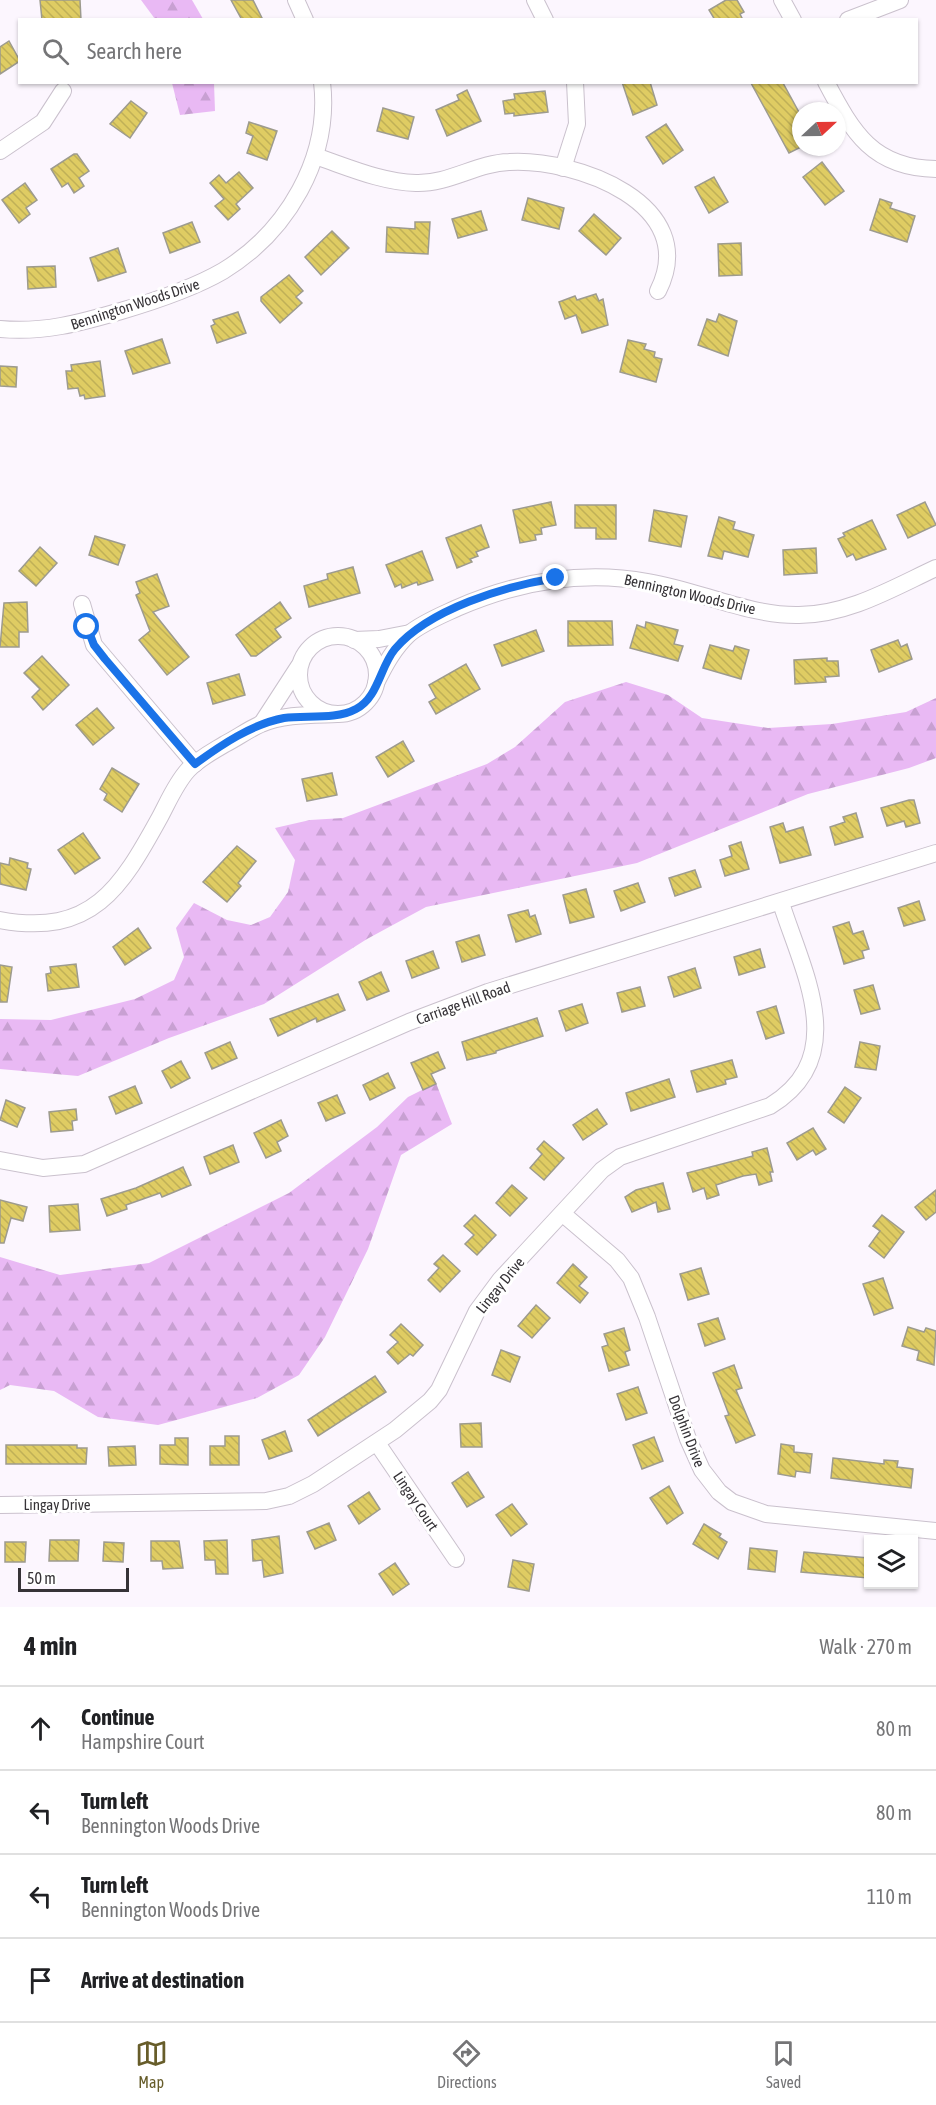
<!DOCTYPE html>
<meta charset="utf-8">
<style>
:root{--surface:#fff;--page:#f2f2f2;--text:#202124;--muted:#757577;--line:#e0e0e0;--accent:#675d2a}
body{margin:0;font-family:"Asap Condensed",sans-serif;background:var(--page);color:var(--text)}
.controls{position:absolute;right:18px;bottom:18px;display:grid;overflow:hidden;border-radius:0px;box-shadow:0 2px 4px #0004}
.controls button{width:54px;height:54px;display:grid;place-items:center;padding:0;border:0;border-bottom:2px solid var(--line);background:var(--surface);color:var(--text);font:30px sans-serif}
.compass{position:absolute;left:792px;top:102px;width:54px;height:54px;border-radius:50%;background:var(--surface);box-shadow:0 2px 4px #0004;rotate:68deg}
.scale{position:absolute;left:18px;bottom:15px;width:111px;box-sizing:border-box;padding-left:6px;border:3px solid #363337;border-top:0;font-size:16px;line-height:21px;white-space:nowrap;color:#363337;-webkit-text-stroke:4px #fff;paint-order:stroke}
.stop{position:absolute;width:18px;height:18px;margin:-14px;border:4px solid #1a73e8;border-radius:50%;background:#fff}
.stop.end{background:#1a73e8;border-color:#fff;box-shadow:0 2px 6px #0008}
.list{margin:0;padding:0;list-style:none}
h2{display:flex;justify-content:space-between;align-items:center;height:78px;margin:0;padding:0 24px;font-size:26px}
h2 small{font-size:20px;font-weight:400;color:var(--muted)}
.list li{display:grid;grid-template-columns:39px 1fr auto;gap:18px;align-items:center;box-sizing:border-box;height:84px;padding:0 24px;border-top:2px solid var(--line)}
.list b{display:block;font-size:22px;white-space:nowrap}
.list p{margin:0;font-size:20px;white-space:nowrap;color:var(--muted)}
.list em{font-size:20px;font-style:normal;color:var(--muted)}
.icon{flex:none;width:33px;height:33px;fill:none;stroke:currentColor;stroke-width:2;stroke-linecap:round;stroke-linejoin:round}
.map{position:relative;flex:none;width:936px;height:1607px;overflow:hidden}
.search{position:absolute;background:var(--surface);box-shadow:0 2px 4px #0004;left:18px;right:18px;top:18px;height:66px;display:flex;align-items:center;gap:15px;box-sizing:border-box;padding:0 21px;border-radius:0px;color:var(--muted);font-size:22px}
.sheet{height:414px;background:var(--surface)}
nav{display:flex;justify-content:space-around;align-items:center;box-sizing:border-box;height:84px;border-top:2px solid var(--line);background:var(--surface);font-size:16px;color:var(--muted)}
nav a{display:grid;justify-items:center;gap:3px}
nav .on{color:var(--accent)}
.map>svg:first-child{display:block}
.forest{fill:url(#forest-firs)}
.building{fill:url(#building-back-hatch);stroke:#9d9b8e;stroke-width:1.5}
.lines{fill:none;stroke-linecap:round;stroke-linejoin:round}
.minor-casing{stroke:#cac1cd;stroke-width:18}
.minor{stroke:#fff;stroke-width:16}
.route{stroke:#1a73e8;stroke-width:8}
.labels{text-anchor:middle;dominant-baseline:central;stroke-width:6;stroke-linejoin:round;paint-order:stroke}
.street-label{font-size:15px;fill:#363337;stroke:#fff}
</style>
<div class="map">
<svg width="936" height="1607" viewBox="0 0 936 1607">
<defs>
<pattern id="forest-firs" width="22" height="20" patternUnits="userSpaceOnUse" patternTransform="scale(1.5)"><rect width="22" height="20" fill="#e9b9f4"/><path d="M5 1l3.5 6h-7zM16 11l3.5 6h-7z" fill="#c8a0d2"/></pattern>
<pattern id="building-back-hatch" width="6" height="6" patternUnits="userSpaceOnUse" patternTransform="scale(1.5)"><rect width="6" height="6" fill="#dfcc63"/><path d="M-1 5l2 2M0 0l6 6M5-1l2 2" fill="none" stroke="#c0b057"/></pattern>
</defs>
<rect width="100%" height="100%" fill="#fcf6fe"/>
<g class="forest">
<polygon points="141,0 192,0 203,19 155,19"/>
<polygon points="172,83 214,83 215,111 180,115"/>
<polygon points="626,682 668,695 702,718 768,728 832,724 906,712 936,698 936,758 909,768 808,794 637,863 426,907 367,939 264,1004 169,1038 78,1076 0,1069 0,1019 51,1020 135,999 174,980 184,957 176,928 194,903 227,920 251,925 270,917 288,892 295,860 275,828 310,820 343,818 487,764 515,747 565,702"/>
<polygon points="436,1083 452,1124 401,1155 368,1249 325,1337 299,1375 257,1398 158,1425 98,1417 54,1391 10,1385 0,1390 0,1257 60,1275 149,1263 289,1193 377,1127 408,1097"/>
</g>
<g class="building">
<polygon points="40,0 80,0 81,20 42,20"/>
<polygon points="231,0 253,0 263,20 242,20"/>
<polygon points="726,0 737,0 744,12 740,14 743,20 715,20 709,10"/>
<polygon points="9,41 20,61 0,74 0,47"/>
<polygon points="622,82 650,82 657,105 633,115"/>
<polygon points="751,83 783,83 801,116 797,118 801,126 801,147 789,153"/>
<polygon points="467,90 481,121 447,136 436,110 459,100 457,95"/>
<polygon points="545,91 548,112 514,116 514,113 505,114 503,101 515,99 514,94"/>
<polygon points="131,101 147,113 130,138 110,124"/>
<polygon points="383,108 414,117 408,139 377,131"/>
<polygon points="249,122 277,131 267,160 247,153 253,136 246,133"/>
<polygon points="666,124 683,150 663,164 646,137"/>
<polygon points="74,154 77,154 89,171 79,178 84,186 74,193 68,183 62,187 51,169"/>
<polygon points="822,162 844,191 825,205 803,177"/>
<polygon points="239,172 253,188 236,204 240,209 228,220 215,206 224,199 210,183 219,175 226,183"/>
<polygon points="714,177 728,202 709,213 695,187"/>
<polygon points="25,183 37,200 26,208 30,214 19,223 2,200"/>
<polygon points="528,198 564,208 559,229 522,220"/>
<polygon points="880,199 892,203 890,208 915,216 907,242 870,230"/>
<polygon points="481,211 487,230 458,238 452,219"/>
<polygon points="594,214 621,238 606,255 579,231"/>
<polygon points="192,222 200,242 170,253 163,233"/>
<polygon points="415,222 430,222 428,254 386,252 387,227 415,229"/>
<polygon points="332,231 349,248 321,275 305,257"/>
<polygon points="741,243 742,275 719,276 718,244"/>
<polygon points="118,248 126,272 98,281 90,258"/>
<polygon points="55,266 56,287 28,289 27,267"/>
<polygon points="289,275 303,291 296,297 302,303 280,323 261,301 261,297"/>
<polygon points="596,294 599,301 603,299 608,325 582,333 576,315 565,319 559,302 575,296 577,300"/>
<polygon points="238,312 246,333 217,343 211,326 215,324 213,320"/>
<polygon points="719,314 737,321 728,356 698,345 707,319 716,322"/>
<polygon points="162,339 170,363 133,374 125,351"/>
<polygon points="628,340 646,344 644,349 655,352 654,357 662,359 656,382 620,372"/>
<polygon points="100,361 105,396 85,399 84,395 80,396 78,388 68,389 66,371 72,371 71,365"/>
<polygon points="0,366 17,367 16,387 0,386"/>
<polygon points="551,502 556,525 541,528 542,534 535,535 536,540 520,543 513,510"/>
<polygon points="925,502 936,525 908,538 897,515"/>
<polygon points="575,505 616,505 616,539 596,539 596,528 575,528"/>
<polygon points="654,510 687,516 681,547 649,541"/>
<polygon points="719,517 735,522 733,529 754,535 748,557 724,551 722,559 708,556"/>
<polygon points="872,520 886,549 856,560 853,554 847,557 838,539 845,536 843,533"/>
<polygon points="481,525 489,547 476,552 478,556 470,559 472,562 457,568 446,538"/>
<polygon points="95,536 125,545 118,565 89,555"/>
<polygon points="40,547 57,563 36,586 19,571"/>
<polygon points="816,548 817,573 784,575 783,550"/>
<polygon points="422,551 433,580 418,585 417,582 402,588 401,584 395,587 386,565"/>
<polygon points="353,567 360,593 309,607 304,586 328,579 327,574"/>
<polygon points="157,574 169,606 153,612 189,657 167,675 139,640 150,631 136,595 140,593 136,582"/>
<polygon points="27,602 28,632 19,632 19,647 0,647 4,603"/>
<polygon points="280,602 291,618 275,629 281,637 256,656 251,656 236,635"/>
<polygon points="568,621 612,621 613,645 568,646"/>
<polygon points="646,622 678,630 674,644 683,646 678,661 630,648 637,625 645,628"/>
<polygon points="536,630 544,651 502,666 494,645"/>
<polygon points="898,640 901,647 907,644 912,659 879,672 871,650"/>
<polygon points="710,645 733,651 735,646 749,650 741,679 703,668"/>
<polygon points="42,656 69,685 43,710 32,697 40,689 24,673"/>
<polygon points="827,658 827,661 838,661 839,676 825,677 826,682 795,684 794,660"/>
<polygon points="466,664 480,689 436,714 429,702 436,698 429,685"/>
<polygon points="239,674 245,695 213,704 207,683"/>
<polygon points="97,708 114,728 93,745 76,725"/>
<polygon points="403,741 414,761 388,777 376,757"/>
<polygon points="112,768 139,784 122,812 104,800 107,794 100,789"/>
<polygon points="332,773 337,795 307,801 302,779"/>
<polygon points="909,800 914,800 920,823 906,827 904,821 887,826 881,808"/>
<polygon points="856,813 863,837 835,845 830,827 845,822 843,817"/>
<polygon points="783,823 786,832 803,827 811,855 780,863 770,827"/>
<polygon points="83,833 100,858 75,874 58,850"/>
<polygon points="741,842 749,869 725,876 720,860 732,856 729,846"/>
<polygon points="237,846 256,861 238,883 241,886 227,902 203,882"/>
<polygon points="10,858 28,863 27,868 31,869 26,890 0,884 0,863 9,865"/>
<polygon points="695,870 701,887 675,896 669,878"/>
<polygon points="638,883 645,902 621,911 614,891"/>
<polygon points="586,889 594,917 570,923 563,895"/>
<polygon points="919,901 925,920 904,926 898,908"/>
<polygon points="528,910 530,917 535,915 541,934 516,942 508,915"/>
<polygon points="849,922 853,934 863,931 869,949 862,951 864,958 844,964 833,927"/>
<polygon points="138,928 151,948 125,965 113,947"/>
<polygon points="479,935 485,955 462,962 456,942"/>
<polygon points="760,949 765,967 739,975 734,957"/>
<polygon points="433,951 439,968 412,978 406,961"/>
<polygon points="76,964 79,987 48,991 46,974 51,973 50,967"/>
<polygon points="0,965 12,967 7,1002 0,1002"/>
<polygon points="695,968 701,988 674,997 668,977"/>
<polygon points="381,972 389,991 367,1000 359,982"/>
<polygon points="873,985 880,1009 861,1014 854,990"/>
<polygon points="640,987 645,1006 622,1012 617,993"/>
<polygon points="338,994 345,1010 317,1022 316,1018 278,1036 270,1019"/>
<polygon points="582,1004 588,1023 566,1031 559,1011"/>
<polygon points="776,1006 784,1033 766,1039 757,1012"/>
<polygon points="537,1018 543,1036 496,1051 496,1053 467,1060 462,1042"/>
<polygon points="230,1042 237,1058 212,1069 205,1053"/>
<polygon points="860,1042 880,1046 876,1070 855,1067"/>
<polygon points="438,1052 445,1068 431,1074 436,1084 423,1090 411,1063"/>
<polygon points="732,1060 737,1077 725,1080 726,1084 697,1092 691,1071"/>
<polygon points="181,1061 190,1078 171,1088 162,1071"/>
<polygon points="388,1073 395,1088 370,1100 363,1085"/>
<polygon points="669,1079 675,1097 631,1111 626,1093"/>
<polygon points="135,1086 142,1103 116,1114 109,1097"/>
<polygon points="845,1087 861,1098 844,1123 828,1112"/>
<polygon points="337,1095 345,1113 326,1121 318,1103"/>
<polygon points="6,1100 25,1108 17,1127 0,1120"/>
<polygon points="76,1109 77,1120 72,1121 73,1130 51,1132 49,1112"/>
<polygon points="597,1109 607,1124 583,1140 573,1125"/>
<polygon points="281,1120 288,1136 277,1142 281,1151 266,1158 254,1133"/>
<polygon points="813,1128 826,1149 816,1155 813,1150 797,1160 787,1143"/>
<polygon points="544,1141 564,1158 544,1180 530,1168 542,1154 537,1149"/>
<polygon points="233,1145 239,1162 210,1174 204,1157"/>
<polygon points="767,1148 773,1172 770,1172 772,1181 759,1185 756,1174 743,1176 716,1185 719,1195 707,1199 704,1188 693,1192 687,1173 753,1156 752,1152"/>
<polygon points="183,1167 191,1185 162,1197 160,1193 126,1205 127,1209 107,1216 101,1199 136,1188"/>
<polygon points="663,1183 670,1209 658,1212 656,1202 632,1212 625,1197 636,1190"/>
<polygon points="512,1185 527,1198 510,1216 496,1203"/>
<polygon points="936,1190 936,1212 926,1220 915,1207"/>
<polygon points="0,1200 27,1207 23,1221 11,1218 4,1243 0,1243"/>
<polygon points="78,1204 80,1230 50,1232 49,1206"/>
<polygon points="475,1215 496,1235 477,1255 465,1244 474,1235 464,1226"/>
<polygon points="882,1215 904,1232 884,1258 869,1246 880,1231 873,1226"/>
<polygon points="443,1255 460,1271 440,1292 428,1280 439,1268 434,1264"/>
<polygon points="573,1264 587,1277 579,1286 588,1293 580,1303 557,1283"/>
<polygon points="701,1268 709,1294 688,1300 680,1274"/>
<polygon points="883,1278 893,1308 874,1315 863,1284"/>
<polygon points="536,1305 550,1318 532,1338 518,1326"/>
<polygon points="718,1318 725,1339 705,1346 698,1324"/>
<polygon points="401,1324 423,1345 413,1356 410,1354 398,1364 387,1352 398,1342 390,1335"/>
<polygon points="908,1327 924,1332 926,1328 936,1331 934,1365 917,1360 919,1351 902,1346"/>
<polygon points="624,1328 630,1350 625,1352 629,1365 609,1371 602,1347 608,1345 604,1334"/>
<polygon points="501,1350 520,1357 510,1382 492,1375"/>
<polygon points="734,1365 742,1388 736,1390 755,1435 736,1443 725,1416 729,1415 713,1373"/>
<polygon points="375,1376 386,1392 318,1436 308,1420"/>
<polygon points="638,1387 647,1413 626,1420 617,1394"/>
<polygon points="481,1423 482,1447 461,1447 460,1424"/>
<polygon points="285,1431 292,1451 269,1459 262,1440"/>
<polygon points="225,1436 239,1436 239,1465 210,1465 210,1446 225,1446"/>
<polygon points="654,1437 663,1461 642,1469 633,1445"/>
<polygon points="175,1438 188,1438 188,1465 160,1464 160,1445 175,1445"/>
<polygon points="781,1444 794,1446 794,1452 812,1454 810,1473 796,1471 795,1477 778,1474"/>
<polygon points="6,1445 77,1445 77,1448 87,1448 86,1464 6,1464"/>
<polygon points="135,1446 136,1465 109,1466 108,1447"/>
<polygon points="833,1458 884,1464 884,1460 898,1461 897,1467 913,1469 911,1488 831,1478"/>
<polygon points="468,1472 484,1497 467,1507 452,1483"/>
<polygon points="669,1486 683,1513 667,1524 650,1498"/>
<polygon points="369,1492 380,1509 359,1524 348,1506"/>
<polygon points="512,1504 527,1524 511,1536 496,1515"/>
<polygon points="329,1523 336,1540 315,1549 307,1532"/>
<polygon points="704,1524 721,1534 719,1537 727,1542 718,1559 693,1544"/>
<polygon points="279,1536 283,1573 264,1577 262,1560 253,1561 252,1540"/>
<polygon points="50,1540 79,1540 78,1561 49,1561"/>
<polygon points="227,1540 228,1574 216,1574 215,1560 205,1560 204,1541"/>
<polygon points="151,1541 179,1541 183,1568 163,1569 162,1561 151,1561"/>
<polygon points="5,1542 26,1542 25,1562 5,1562"/>
<polygon points="104,1542 124,1543 123,1562 103,1561"/>
<polygon points="750,1548 777,1551 775,1572 748,1569"/>
<polygon points="804,1552 868,1558 868,1578 801,1572"/>
<polygon points="513,1560 534,1564 529,1591 508,1587"/>
<polygon points="395,1563 409,1584 393,1595 379,1574"/>
</g>
<g class="lines">
<g class="minor-casing">
<g id="minor">
<polyline points="296,0 305,20"/>
<polyline points="535,0 545,20"/>
<polyline points="782,0 793,20"/>
<polyline points="848,20 900,0"/>
<path d="M 826,82 C 853,133 873,168 936,169"/>
<polyline points="0,151 43,122 63,91"/>
<path d="M 315,156 C 348,167 381,182 416,183 C 449,184 477,163 509,162 C 576,158 702,204 658,291"/>
<polyline points="563,168 577,124 575,82"/>
<path d="M 0,329 C 43,333 80,323 121,311 C 155,301 192,289 223,271 C 287,232 331,158 322,82"/>
<polyline points="82,604 94,645 195,764"/>
<circle cx="338" cy="675" r="39"/>
<polyline points="354,640 379,639 410,633"/>
<path d="M 376,683 C 385,665 394,648 409,634 C 422,623 442,615 457,608 C 519,581 581,570 648,582 C 698,590 748,616 799,615 C 848,615 893,588 936,568"/>
<polyline points="262,723 299,666"/>
<path d="M 0,920 C 92,937 121,888 160,817 C 168,802 176,783 188,770 C 198,759 212,752 225,744 C 237,738 249,729 261,724 C 283,714 313,715 337,714"/>
<polyline points="0,1160 43,1168 84,1164 409,1022 488,992 936,853"/>
<polyline points="563,1214 617,1260 631,1278 647,1317 688,1439 702,1470 719,1492 732,1502 766,1514 936,1531"/>
<polyline points="377,1443 456,1559"/>
<path d="M 0,1505 L 266,1501 L 289,1496 L 313,1484 L 395,1430 L 430,1401 L 439,1390 L 477,1311 L 500,1280 L 602,1170 L 620,1157 L 770,1106 C 851,1057 803,972 781,903"/>
</g>
</g>
<use href="#minor" class="minor"/>
</g>
<g class="lines">
<path class="route" d="M 87,627 L 94,645 L 105,659 L 195,764 C 221,745 252,724 284,718 C 306,715 336,720 356,709 C 378,698 380,667 395,649 C 429,609 505,586 556,578"/>
</g>
<g class="labels">
<g class="street-label">
<text transform="translate(135 304) rotate(-18)">Bennington Woods Drive</text>
<text transform="translate(690 594) rotate(13)">Bennington Woods Drive</text>
<text transform="translate(463 1003) rotate(-20)">Carriage Hill Road</text>
<text transform="translate(500 1285) rotate(-51)">Lingay Drive</text>
<text transform="translate(687 1431) rotate(69)">Dolphin Drive</text>
<text transform="translate(416 1501) rotate(56)">Lingay Court</text>
<text x="57" y="1504">Lingay Drive</text>
</g>
</g>
</svg>
<div class="controls">
<button><svg class="icon" aria-label="layers" viewBox="0 0 24 24"><path d="M12 4l9 5-9 5-9-5zM3 14l9 5 9-5"/></svg></button>
</div>
<svg class="compass" viewBox="-18 -18 36 36"><path d="M0-13l5 13h-10z" fill="#e53935"/><path d="M0 13l5-13h-10z" fill="#757577"/></svg>
<div class="scale">50 m</div>
<div class="stop" style="left:87px;top:627px"></div>
<div class="stop end" style="left:556px;top:578px"></div>
<div class="search"><svg class="icon" aria-label="search" viewBox="0 0 24 24"><circle cx="10" cy="10" r="6"/><path d="M15 15l6 6"/></svg>Search here</div>
</div>
<section class="sheet">
<h2>4 min<small>Walk · 270 m</small></h2>
<ul class="list">
<li><svg class="icon" aria-label="ahead" viewBox="0 0 24 24"><path d="M12 20V5M6 11l6-6 6 6"/></svg><div><b>Continue</b><p>Hampshire Court</p></div><em>80 m</em></li>
<li><svg class="icon" aria-label="left" viewBox="0 0 24 24"><path d="M17 20v-9H6M10 6l-5 5 5 5"/></svg><div><b>Turn left</b><p>Bennington Woods Drive</p></div><em>80 m</em></li>
<li><svg class="icon" aria-label="left" viewBox="0 0 24 24"><path d="M17 20v-9H6M10 6l-5 5 5 5"/></svg><div><b>Turn left</b><p>Bennington Woods Drive</p></div><em>110 m</em></li>
<li><svg class="icon" aria-label="arrive" viewBox="0 0 24 24"><path d="M6 21V4h12l-3 4 3 4H6"/></svg><div><b>Arrive at destination</b></div></li>
</ul>
</section>
<nav>
<a class="on"><svg class="icon" aria-label="map" viewBox="0 0 24 24"><path d="M3 6l6-2 6 2 6-2v14l-6 2-6-2-6 2zM9 4v14M15 6v14"/></svg>Map</a>
<a><svg class="icon" aria-label="directions" viewBox="0 0 24 24"><path d="M12 3l9 9-9 9-9-9zM9 14v-3h6M13 9l2 2-2 2"/></svg>Directions</a>
<a><svg class="icon" aria-label="saved" viewBox="0 0 24 24"><path d="M7 4h10v16l-5-4-5 4z"/></svg>Saved</a>
</nav>
